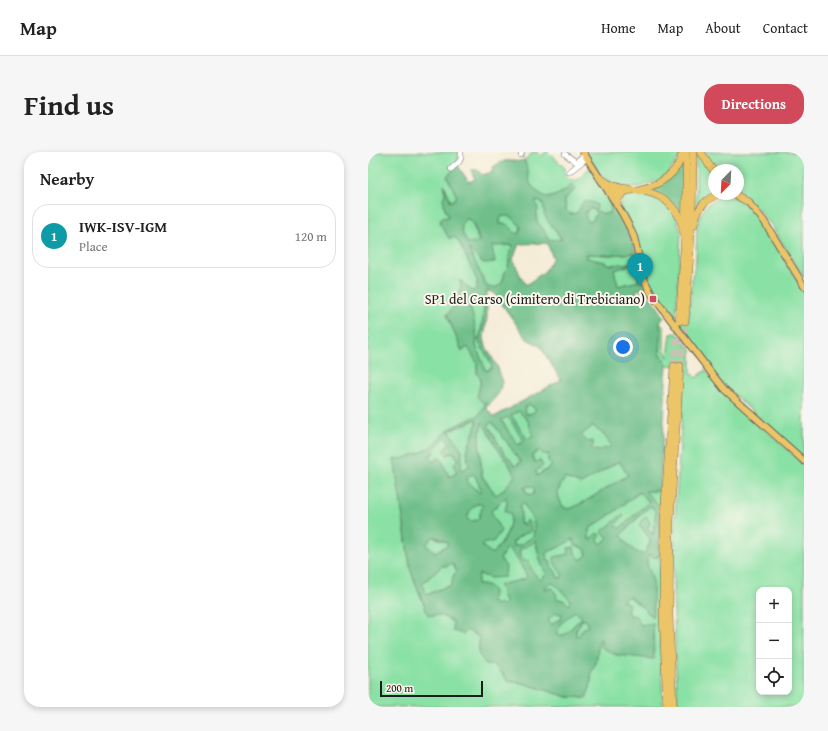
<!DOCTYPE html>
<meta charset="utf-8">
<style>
:root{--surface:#fff;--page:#f6f6f6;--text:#222;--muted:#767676;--line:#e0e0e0;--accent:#d1495b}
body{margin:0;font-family:"Gentium Book Plus",serif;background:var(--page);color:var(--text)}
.controls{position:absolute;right:12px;bottom:12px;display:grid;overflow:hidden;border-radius:8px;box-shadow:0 2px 6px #0003}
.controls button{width:36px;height:36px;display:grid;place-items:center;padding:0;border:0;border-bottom:1px solid var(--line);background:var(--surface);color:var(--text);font:20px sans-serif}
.compass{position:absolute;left:340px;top:12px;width:36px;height:36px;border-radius:50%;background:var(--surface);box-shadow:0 2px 6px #0003;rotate:204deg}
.scale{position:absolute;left:12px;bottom:10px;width:103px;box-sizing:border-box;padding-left:4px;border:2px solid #1c1c1c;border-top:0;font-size:11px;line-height:14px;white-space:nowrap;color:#1c1c1c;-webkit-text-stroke:3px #fbf7ec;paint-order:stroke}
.you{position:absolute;left:255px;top:195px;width:14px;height:14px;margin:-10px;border:3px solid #fff;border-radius:50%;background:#1a73e8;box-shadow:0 0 0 6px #1a73e833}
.badge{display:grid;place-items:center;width:26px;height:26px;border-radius:50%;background:var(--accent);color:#fff;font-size:13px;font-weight:700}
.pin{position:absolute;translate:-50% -33px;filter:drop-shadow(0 1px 2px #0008)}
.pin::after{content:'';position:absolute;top:21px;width:14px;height:12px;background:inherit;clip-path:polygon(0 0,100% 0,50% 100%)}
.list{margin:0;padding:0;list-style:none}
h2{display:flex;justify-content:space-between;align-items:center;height:52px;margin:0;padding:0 16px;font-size:17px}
h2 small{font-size:13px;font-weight:400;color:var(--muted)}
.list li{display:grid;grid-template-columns:26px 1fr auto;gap:12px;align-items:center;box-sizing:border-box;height:64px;margin:0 8px 8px;padding:0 8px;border:1px solid var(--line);border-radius:16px}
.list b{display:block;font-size:15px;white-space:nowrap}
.list p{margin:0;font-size:13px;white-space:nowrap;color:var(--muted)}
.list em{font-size:13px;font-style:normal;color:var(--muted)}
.icon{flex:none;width:22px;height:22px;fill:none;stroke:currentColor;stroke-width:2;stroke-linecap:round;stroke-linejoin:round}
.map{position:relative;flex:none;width:436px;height:555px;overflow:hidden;border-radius:16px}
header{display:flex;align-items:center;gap:24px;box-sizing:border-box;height:56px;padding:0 20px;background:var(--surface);border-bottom:1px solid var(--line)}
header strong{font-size:19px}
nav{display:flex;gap:22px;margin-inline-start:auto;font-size:14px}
.intro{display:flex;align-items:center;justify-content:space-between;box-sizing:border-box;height:96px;padding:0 24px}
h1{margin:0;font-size:28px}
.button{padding:10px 18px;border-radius:16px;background:var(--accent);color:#fff;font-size:14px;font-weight:700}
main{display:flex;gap:24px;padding:0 24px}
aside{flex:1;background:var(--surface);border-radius:16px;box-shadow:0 2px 6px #0003}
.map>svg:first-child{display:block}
.green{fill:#8ae1a5;stroke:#537e60;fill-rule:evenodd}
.forest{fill:#6fbf8a;stroke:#466e53;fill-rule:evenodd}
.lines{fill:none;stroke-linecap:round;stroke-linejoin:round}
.highway-tunnel{stroke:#cac2b2;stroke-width:7;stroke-dasharray:7 3.5;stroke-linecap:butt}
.minor-casing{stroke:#68655d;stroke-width:6}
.major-casing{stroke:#68655d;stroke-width:8}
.highway-casing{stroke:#68655d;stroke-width:8}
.minor{stroke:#fff;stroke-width:5}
.major{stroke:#edc569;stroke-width:6}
.highway{stroke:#edc569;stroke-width:7}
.poi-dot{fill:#d1495b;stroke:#fbf7ec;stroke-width:1.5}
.labels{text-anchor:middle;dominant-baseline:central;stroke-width:4;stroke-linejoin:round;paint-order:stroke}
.poi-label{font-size:14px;fill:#1c1c1c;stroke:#fbf7ec;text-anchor:end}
</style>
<header>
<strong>Map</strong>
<nav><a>Home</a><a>Map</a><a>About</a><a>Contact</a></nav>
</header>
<div class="intro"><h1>Find us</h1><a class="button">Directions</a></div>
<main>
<aside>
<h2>Nearby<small></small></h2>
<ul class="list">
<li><span class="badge" style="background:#0f9aa8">1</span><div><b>IWK-ISV-IGM</b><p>Place</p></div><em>120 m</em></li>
</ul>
</aside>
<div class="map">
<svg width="436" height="555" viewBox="0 0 436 555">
<rect width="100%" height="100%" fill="#fbf7ec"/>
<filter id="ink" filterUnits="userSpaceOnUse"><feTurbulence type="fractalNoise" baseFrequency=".025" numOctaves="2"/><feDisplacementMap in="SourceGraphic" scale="8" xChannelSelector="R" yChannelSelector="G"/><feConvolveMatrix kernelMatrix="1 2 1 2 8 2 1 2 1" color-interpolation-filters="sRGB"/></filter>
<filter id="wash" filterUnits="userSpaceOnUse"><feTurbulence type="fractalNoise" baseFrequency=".012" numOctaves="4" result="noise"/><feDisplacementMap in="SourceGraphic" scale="16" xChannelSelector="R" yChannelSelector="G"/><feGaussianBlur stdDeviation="0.9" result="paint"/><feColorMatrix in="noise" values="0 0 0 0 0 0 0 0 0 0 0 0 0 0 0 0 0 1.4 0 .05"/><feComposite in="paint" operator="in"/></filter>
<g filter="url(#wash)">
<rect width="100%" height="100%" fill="#f5ecd7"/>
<g class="green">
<path d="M 0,0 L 91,0 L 90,14 L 79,24 L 89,45 L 83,50 L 77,34 L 77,57 L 82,65 L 80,66 L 87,85 L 92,92 L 109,128 L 109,137 L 104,139 L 92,129 L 93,134 L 88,152 L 79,163 L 94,199 L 100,195 L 109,211 L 109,222 L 113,227 L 110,245 L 118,250 L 112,263 L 89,273 L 76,281 L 69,290 L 62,295 L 54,300 L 37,306 L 34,359 L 40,402 L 43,419 L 60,463 L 72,463 L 111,485 L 111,503 L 127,513 L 140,529 L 158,532 L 200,545 L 218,546 L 222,535 L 224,518 L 228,511 L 231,488 L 234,487 L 234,495 L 285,471 L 273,473 C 271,468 267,468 263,464 C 261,462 256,453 254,449 L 261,444 L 275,456 L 284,465 L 285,430 L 279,412 L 280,403 L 283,402 L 284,405 L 292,405 L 292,482 L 295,555 L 0,555 Z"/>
<path d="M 165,0 L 169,0 L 173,4 L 178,0 L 180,0 L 197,16 L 197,23 L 201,28 C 213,31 215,21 222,15 L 227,22 L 227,24 C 233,33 245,50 242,61 L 235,62 L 229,60 L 225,68 L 221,70 C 218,67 217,64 218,60 L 222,57 L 225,57 L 227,59 L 229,53 L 209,61 L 202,62 L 198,58 L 197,47 L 208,37 L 204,32 C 197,40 190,43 179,46 C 172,42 162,36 161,27 C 160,20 159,15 156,8 L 159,6 Z"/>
<polygon points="218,0 313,0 311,6 296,26 272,35 260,35 250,33 234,25"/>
<polygon points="328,0 330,0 346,22 346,41 328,60"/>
<polygon points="337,0 436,0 436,126 404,74 390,57 370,37 370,18 349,18 338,5"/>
<polygon points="261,41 277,42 296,51 308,65 313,81 312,98 311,117 308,168 320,170 324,127 328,108 329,73 334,60 341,51 351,46 363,45 373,48 388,64 403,85 436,140 436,306 354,232 282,135 252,54 253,46"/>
<polygon points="167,49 173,50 176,54 181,70 194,88 181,88 176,78 169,70"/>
<path d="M 134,64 C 145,63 147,68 153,75 L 151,82 L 145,80 L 132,72 L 132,68 Z"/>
<path d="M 98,67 L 102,68 L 105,73 L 111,90 L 99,91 C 95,82 90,75 98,67 Z"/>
<polygon points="145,93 142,100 140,116 137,120 134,131 127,137 119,135 99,94 115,111 124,94"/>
<path d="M 267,101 L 269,110 C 258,112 248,114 237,111 L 237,110 L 219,107 L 219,102 L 242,103 Z"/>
<polygon points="266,112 271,129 250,134 246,118"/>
<polygon points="101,150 116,152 115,167 111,188 112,192 122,209 124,216 117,219 108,194 109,187"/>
<path d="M 292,170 L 296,176 L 296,196 L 300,205 L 303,182 L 307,181 L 310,182 L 323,198 L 323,221 L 328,226 L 338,218 L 348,231 L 387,269 L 436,312 L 436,555 L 310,555 L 309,542 L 305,433 L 307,366 L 317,215 L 299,213 L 292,200 L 293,182 ZM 391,438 L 421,438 L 421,540 L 391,540 Z"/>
<polygon points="161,252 168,258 166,260 162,262 158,261 155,256"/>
<polygon points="151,259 160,269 165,283 159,287 143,263"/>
<polygon points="140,264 156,289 150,293 133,268"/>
<polygon points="109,267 109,271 102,291 99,299 101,314 93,319 94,298 81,279"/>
<polygon points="114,269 130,297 141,312 147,324 133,340 128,343 114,324 111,289"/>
<polygon points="124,269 153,309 147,314 135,299 119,273"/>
<polygon points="225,274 238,285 243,294 238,297 228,299 223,296 220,290 213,283"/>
<path d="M 78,286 L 82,291 L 76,298 L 79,303 L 85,300 L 91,308 L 89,321 L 81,325 L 68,308 L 65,310 L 61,304 L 65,302 C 67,294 71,290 78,286 Z"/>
<polygon points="171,298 180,301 184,314 169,324 167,310 164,304"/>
<path d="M 251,309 L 260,323 L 218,349 L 202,357 L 196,356 C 188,342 188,340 197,326 L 213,332 Z"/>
<polygon points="106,322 113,337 112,341 100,331 99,325"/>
<polygon points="162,334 167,336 166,342 163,343 159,341 156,335"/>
<polygon points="277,339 292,339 292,354"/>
<polygon points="272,340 281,350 252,376 248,375 249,371 256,364 233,380 240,385 234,392 230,389 221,389 221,377 246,360"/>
<path d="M 138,345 L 139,351 L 137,359 L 143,362 C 142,379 136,390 124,402 L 114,394 L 114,392 L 123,359 Z"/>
<path d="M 155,350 C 162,362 169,371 165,385 L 152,393 L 147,394 L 144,392 L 149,386 L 157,381 L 159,369 L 157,373 L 151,371 L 153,361 L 152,354 Z"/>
<path d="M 109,352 L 112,352 L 115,353 L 110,368 L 104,369 L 99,367 C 100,361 104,355 109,352 Z"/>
<path d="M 282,354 L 288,359 L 285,383 L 274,368 L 282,387 L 282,391 L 276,402 C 266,402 258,391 253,383 Z"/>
<polygon points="64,385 80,390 80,393 67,400 58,393"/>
<path d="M 205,387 L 217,397 L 219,403 L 213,408 L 207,402 L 206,395 L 201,402 L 187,412 L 194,422 L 195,426 L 190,426 C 187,417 179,411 178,401 L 191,395 Z"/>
<path d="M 167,388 C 170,400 172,413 179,422 L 172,428 L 154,408 L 151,402 L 153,396 L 158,395 Z"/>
<polygon points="139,393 150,408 159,424 157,427 132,433 137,451 135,454 128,453 124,450 125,438 109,433 111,422 123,426"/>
<polygon points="84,411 89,420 86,422 83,434 77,435 58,443 54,432 74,414 79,414"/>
<polygon points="184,431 189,433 202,448 201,454 197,449 188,446 188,441 185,439 177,439 177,435"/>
<polygon points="207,459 214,465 196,483 188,483 192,472"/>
<polygon points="187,461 194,462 193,467 184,473 180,468"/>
<polygon points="217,467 220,474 211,485 207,484 208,479 214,468"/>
</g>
<g class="forest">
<path d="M 156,8 C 159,15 160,20 161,27 C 162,36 172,42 180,46 C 190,43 197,40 204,32 L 208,37 L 197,47 L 198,58 L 202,62 L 209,61 L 215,50 C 220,49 225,50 229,53 L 228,58 L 227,60 L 225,57 L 222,57 L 218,60 C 217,64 218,67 221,70 L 225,68 L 229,60 L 230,59 L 235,62 L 242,61 L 243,56 L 235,37 C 249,59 260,75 267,101 L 242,103 L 219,102 L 219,106 L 237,110 L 237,111 L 244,113 L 269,110 L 266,112 L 246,118 L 250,134 L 271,129 L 269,122 L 272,121 L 279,140 L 277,141 L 270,137 L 268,138 L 269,141 L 273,144 L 282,145 L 297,165 L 292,170 L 293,182 L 292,200 L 299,212 L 292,339 L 277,339 L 292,354 L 292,405 L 284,405 L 283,402 L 280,403 L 279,412 L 285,430 L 285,465 L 275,456 L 261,444 L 254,449 L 260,451 L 261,454 L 259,458 L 262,463 L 268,464 L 273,473 L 285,471 L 286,507 L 248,503 L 233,495 L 233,487 L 231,488 L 228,511 L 224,519 L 222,535 L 218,546 L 200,545 L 158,532 L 140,529 L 127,513 L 118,513 L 111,503 L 111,485 L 99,478 L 95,482 L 85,479 L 85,469 L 72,463 L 60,463 L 43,419 L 40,402 L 34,359 L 26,307 L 37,306 L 44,303 L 54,300 L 62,295 L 69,290 L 76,281 L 89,273 L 111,263 L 118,251 L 115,251 L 109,245 L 113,227 L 109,222 L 109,211 L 100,195 L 94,199 L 79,163 L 88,151 L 93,134 L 92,128 L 104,139 L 109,137 L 109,128 L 92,92 L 87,85 L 81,86 L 72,72 L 73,66 L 81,65 L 77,57 L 75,46 L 77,43 L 76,32 L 83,50 L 89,45 L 79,24 L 90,14 L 101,30 L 107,27 L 103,18 L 110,18 L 114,23 L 124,20 L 125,15 C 128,13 133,10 137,9 C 143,8 149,11 156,8 ZM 168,49 L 173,50 L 176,54 C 174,67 187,77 194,87 L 181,88 C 179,85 178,82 176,79 C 171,71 165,68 170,58 ZM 134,64 C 145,63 147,68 153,75 L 151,82 L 145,80 C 144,74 138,71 132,72 L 132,68 ZM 98,67 L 102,68 C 107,75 110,82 111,90 L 99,91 C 95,82 90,75 98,67 ZM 179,91 L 185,106 L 177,119 L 158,133 L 153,125 L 145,107 L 151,92 ZM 145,93 L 142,100 L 140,116 L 137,120 L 134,131 L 127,136 L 119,135 L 100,96 L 115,111 L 127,110 L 124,94 ZM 119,139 L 125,140 L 159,187 L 172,194 L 193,228 L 126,265 L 118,256 L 131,241 L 134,230 L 130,216 L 118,195 L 116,186 L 119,165 ZM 101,150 L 116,152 L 115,167 L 111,188 L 112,192 L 122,209 L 124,216 L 118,219 L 108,194 L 109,187 L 106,169 ZM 161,252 L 168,257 L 166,260 L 162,262 L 158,262 L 156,256 ZM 151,259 L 160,269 L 165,283 L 159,287 L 143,263 ZM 140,265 L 156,289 L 150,293 L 133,268 ZM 109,267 L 109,271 L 99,299 L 101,314 L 93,319 L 94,298 L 81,279 ZM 114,270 L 130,297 L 141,312 L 147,324 L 133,340 L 128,343 L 114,324 L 111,289 ZM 124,270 L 153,310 L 147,314 L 135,299 L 120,273 ZM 225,274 L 238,285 L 243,294 L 238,297 L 235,296 L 233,298 L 228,299 L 223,296 L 225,294 L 225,289 L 220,290 L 213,283 ZM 78,286 L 82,291 L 76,299 L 79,303 L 85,300 L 91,307 L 86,311 L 89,321 L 81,325 L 73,306 L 69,306 L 68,308 L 65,310 L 61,304 L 65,302 C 67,294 71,290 78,286 ZM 171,298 L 175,302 L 180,302 L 180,309 L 184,314 L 169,324 L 168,319 L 175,314 L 172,308 L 167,310 L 164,304 ZM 251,309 L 260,323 L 218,349 L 202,357 L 196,356 C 188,342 188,340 197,326 L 213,332 ZM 106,322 L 113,337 L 112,341 L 100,331 L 99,325 ZM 162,334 L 166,336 L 166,342 L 163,343 L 159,341 L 156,335 ZM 271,340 L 281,350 L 252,376 L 248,374 L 249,371 L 256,364 L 254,363 L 233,380 L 240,385 L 234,392 L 230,389 L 232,383 L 229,381 L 221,388 L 221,377 L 246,360 ZM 138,345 L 139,351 L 137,359 L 143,362 C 142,379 136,390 124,402 L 114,394 L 114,392 L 125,390 L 133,379 L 123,359 ZM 155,351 C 162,362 169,371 165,385 L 152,393 L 147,394 L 144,392 C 149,385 155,381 163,380 L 162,371 L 159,368 L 157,373 L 152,371 L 153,361 L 152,354 ZM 109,352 L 112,352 L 115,353 L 110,368 L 104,369 L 99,367 C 100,361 104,355 109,352 ZM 282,354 L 288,359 L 285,383 L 279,375 L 282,373 L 281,368 L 278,364 L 271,372 L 282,387 L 282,391 L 276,402 C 266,402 258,391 253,383 L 267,368 ZM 64,385 L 68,385 L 79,390 L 80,393 L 67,400 L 58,393 ZM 205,387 L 207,393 L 217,397 L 219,403 L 213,408 L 207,401 L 206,395 L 200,396 L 201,402 L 186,405 L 187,412 L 194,422 L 194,426 L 190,426 L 188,420 L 183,414 L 183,409 L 179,407 L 178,401 L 191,395 ZM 168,389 C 170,400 172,413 179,422 L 172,428 C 166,422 163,418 161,409 L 154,408 L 151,402 L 153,396 L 158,395 ZM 139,394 L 150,408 L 159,424 L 157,427 L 132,433 L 137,451 L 135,454 L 131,451 L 128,453 L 124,450 L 125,438 L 120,433 L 109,433 L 111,422 L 123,426 L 137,425 L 138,414 L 132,407 ZM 84,411 L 89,420 L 86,422 L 83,434 L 77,435 L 59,443 L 54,432 L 74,414 L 79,414 ZM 184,431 L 188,433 L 202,448 L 201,453 L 197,449 L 188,446 L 189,444 L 185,436 L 180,437 L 177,438 L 177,435 ZM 207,459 L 214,466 L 196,483 L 188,483 L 192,472 ZM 187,461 L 194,462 L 193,467 L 190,469 L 187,469 L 184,473 L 180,468 ZM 217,467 L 220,474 C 214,476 213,479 211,484 L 208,484 L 208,478 L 214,468 Z"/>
<polygon points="313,13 315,14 315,65 281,37"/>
</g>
</g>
<g filter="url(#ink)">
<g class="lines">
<g class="highway-tunnel">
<polyline points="306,214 310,173"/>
<polyline points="312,214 317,169"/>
</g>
<g class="minor-casing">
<g id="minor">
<polyline points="197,2 208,10 217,2"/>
<polyline points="153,3 154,0"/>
<polyline points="83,17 91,10 93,6 93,0"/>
<polyline points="201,20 219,6"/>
</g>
</g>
<g class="major-casing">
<g id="major">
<polyline points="215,0 254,61 262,76 266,85 276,127 284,143 344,222 356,237 436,309"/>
<polyline points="380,50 396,69 436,134"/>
</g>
</g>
<g class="highway-casing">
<g id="highway">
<polyline points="333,0 341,13 346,19"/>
<path d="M 232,26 C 241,33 251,37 262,37"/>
<polyline points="251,36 245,37 243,43 253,43"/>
<path d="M 273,37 C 293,33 310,21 315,0"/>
<polyline points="366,42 380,50"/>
<path d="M 249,53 C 250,29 284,39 296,47 C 306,55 314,66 315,79"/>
<path d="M 326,73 C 328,58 337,46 352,42"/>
<path d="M 311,169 C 316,112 319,56 318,0"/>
<path d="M 317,169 C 322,113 325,57 325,0"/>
<polyline points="299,555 295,462 296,369 306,214"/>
<polyline points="305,555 303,512 301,462 302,369 312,214"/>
</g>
</g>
<use href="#minor" class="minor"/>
<use href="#major" class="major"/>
<use href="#highway" class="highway"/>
</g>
</g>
<rect class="poi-dot" x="281" y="143" width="8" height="8" rx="2"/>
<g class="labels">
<g class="poi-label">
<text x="277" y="147">SP1 del Carso (cimitero di Trebiciano)</text>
</g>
</g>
</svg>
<div class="controls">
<button>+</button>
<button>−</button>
<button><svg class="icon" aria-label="locate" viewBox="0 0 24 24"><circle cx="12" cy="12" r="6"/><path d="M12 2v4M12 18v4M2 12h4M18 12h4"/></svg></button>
</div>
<svg class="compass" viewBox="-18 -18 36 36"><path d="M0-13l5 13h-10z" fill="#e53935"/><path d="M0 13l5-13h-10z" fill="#767676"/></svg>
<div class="scale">200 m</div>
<div class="you"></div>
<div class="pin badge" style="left:272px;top:134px;background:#0f9aa8">1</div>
</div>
</main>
